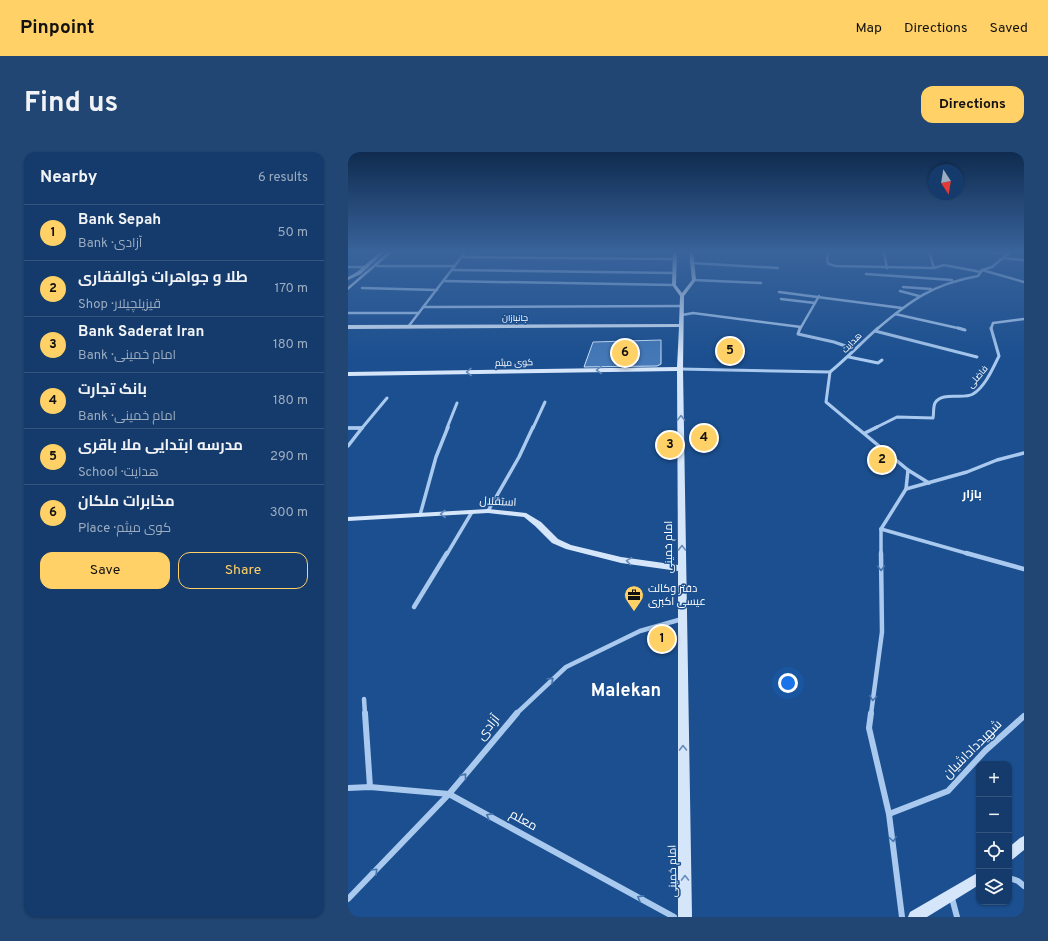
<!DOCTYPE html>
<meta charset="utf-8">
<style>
:root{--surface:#143b6b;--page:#214673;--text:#f1f3f6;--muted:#9dadc1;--line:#33557e;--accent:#ffd166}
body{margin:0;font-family:Overpass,Cairo,sans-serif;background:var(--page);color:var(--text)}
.controls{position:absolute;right:12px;bottom:12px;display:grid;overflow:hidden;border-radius:8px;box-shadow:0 1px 3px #0004}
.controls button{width:36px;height:36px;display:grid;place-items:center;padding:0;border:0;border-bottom:1px solid var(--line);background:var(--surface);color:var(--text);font:20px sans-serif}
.compass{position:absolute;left:580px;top:12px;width:36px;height:36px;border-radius:50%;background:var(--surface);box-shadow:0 1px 3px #0004;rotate:168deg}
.you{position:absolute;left:440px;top:531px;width:14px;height:14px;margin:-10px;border:3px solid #fff;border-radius:50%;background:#1a73e8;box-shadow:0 0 0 6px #1a73e833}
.badge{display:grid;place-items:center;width:26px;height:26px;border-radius:50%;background:var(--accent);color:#111;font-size:13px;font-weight:700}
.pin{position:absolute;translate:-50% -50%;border:2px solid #fff;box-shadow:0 1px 4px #0006}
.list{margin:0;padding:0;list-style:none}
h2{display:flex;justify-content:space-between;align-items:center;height:52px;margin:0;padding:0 16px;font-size:17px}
h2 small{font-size:13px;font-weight:400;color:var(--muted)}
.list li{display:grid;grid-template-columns:26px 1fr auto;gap:12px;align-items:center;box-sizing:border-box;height:56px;padding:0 16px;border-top:1px solid var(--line)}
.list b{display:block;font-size:15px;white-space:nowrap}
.list p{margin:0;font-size:13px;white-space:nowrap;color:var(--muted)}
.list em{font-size:13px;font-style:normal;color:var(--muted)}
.actions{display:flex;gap:8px;padding:12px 16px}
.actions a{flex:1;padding:9px 0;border:1px solid var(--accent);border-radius:12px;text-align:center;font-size:14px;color:var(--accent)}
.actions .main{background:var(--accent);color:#111}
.icon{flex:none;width:22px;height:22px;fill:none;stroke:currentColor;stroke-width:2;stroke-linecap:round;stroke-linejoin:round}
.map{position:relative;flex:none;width:676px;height:765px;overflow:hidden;border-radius:12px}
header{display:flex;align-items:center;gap:24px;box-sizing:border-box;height:56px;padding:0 20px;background:var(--accent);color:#111}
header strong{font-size:19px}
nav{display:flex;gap:22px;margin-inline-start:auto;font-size:14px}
.intro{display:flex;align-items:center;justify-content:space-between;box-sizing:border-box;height:96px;padding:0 24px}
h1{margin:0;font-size:28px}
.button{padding:10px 18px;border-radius:12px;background:var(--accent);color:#111;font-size:14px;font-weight:700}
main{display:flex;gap:24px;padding:0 24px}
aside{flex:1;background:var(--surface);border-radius:12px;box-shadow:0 1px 3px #0004}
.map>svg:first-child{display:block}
.building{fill:#4478b7;stroke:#cfe3fa}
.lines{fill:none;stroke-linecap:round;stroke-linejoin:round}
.street-far4{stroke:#a9c9ee;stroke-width:2.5}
.street-far3{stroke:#a9c9ee;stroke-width:3}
.street-far2{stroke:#a9c9ee;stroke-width:3.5}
.street-far1{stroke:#a9c9ee;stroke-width:4.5}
.street{stroke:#a9c9ee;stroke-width:6}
.secondary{fill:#d6e6fa;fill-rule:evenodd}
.oneway{stroke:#668bba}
.oneway2{stroke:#4674ac}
.labels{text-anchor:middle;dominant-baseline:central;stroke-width:3;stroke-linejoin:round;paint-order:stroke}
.far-street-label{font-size:9px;fill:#fff;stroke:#1b4f8f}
.street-label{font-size:11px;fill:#fff;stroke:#1b4f8f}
.poi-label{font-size:11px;fill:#fff;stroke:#1b4f8f;text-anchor:start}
.neighbourhood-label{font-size:12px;font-weight:bold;fill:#fff;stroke:#1b4f8f}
.near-street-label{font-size:13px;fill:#fff;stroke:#1b4f8f}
.near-district-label{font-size:18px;font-weight:bold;fill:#fff;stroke:#1b4f8f}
</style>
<header>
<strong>Pinpoint</strong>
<nav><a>Map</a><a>Directions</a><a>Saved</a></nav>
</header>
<div class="intro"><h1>Find us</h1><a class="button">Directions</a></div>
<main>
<aside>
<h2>Nearby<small>6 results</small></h2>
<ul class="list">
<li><span class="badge">1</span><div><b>Bank Sepah</b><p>Bank · آزادی</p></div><em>50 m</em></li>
<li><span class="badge">2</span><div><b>طلا و جواهرات ذوالفقاری</b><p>Shop · قیزیلچیلار</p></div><em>170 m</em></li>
<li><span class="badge">3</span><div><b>Bank Saderat Iran</b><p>Bank · امام خمینی</p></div><em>180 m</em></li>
<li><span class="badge">4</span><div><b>بانک تجارت</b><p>Bank · امام خمینی</p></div><em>180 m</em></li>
<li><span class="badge">5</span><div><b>مدرسه ابتدایی ملا باقری</b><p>School · هدایت</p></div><em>290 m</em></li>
<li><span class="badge">6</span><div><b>مخابرات ملکان</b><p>Place · کوی میثم</p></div><em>300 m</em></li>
</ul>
<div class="actions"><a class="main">Save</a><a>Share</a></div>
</aside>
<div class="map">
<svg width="676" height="765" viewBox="0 0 676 765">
<rect width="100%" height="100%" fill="#1b4f8f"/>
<polygon class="building" points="313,188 313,212 309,214 236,215 245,190"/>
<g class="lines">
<g class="street-far4">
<polyline points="480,99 479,109 481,112 488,114 586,116 596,113 633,120"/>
<polyline points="539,99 536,101 539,116"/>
<polyline points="581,99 586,116"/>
<polyline points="639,99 660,102"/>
<polyline points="114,105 327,107"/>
<polyline points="655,106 676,108"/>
<polyline points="343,111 430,116"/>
<polyline points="29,114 107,114"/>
<polyline points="0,115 19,115"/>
<polyline points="104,118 326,121"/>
<polyline points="634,118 676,130"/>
<polyline points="518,122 604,128"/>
<polyline points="346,128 413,131"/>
<polyline points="96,129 326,133"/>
<polyline points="555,135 583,137"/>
<polyline points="14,136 89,138"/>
<polyline points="552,139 571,144"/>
<polyline points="431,140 554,156"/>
<polyline points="433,147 467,151"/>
<polyline points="75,155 334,154"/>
<polyline points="0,161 71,161"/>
<polyline points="547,162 614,177"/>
<polyline points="334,163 345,161 453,175"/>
<polyline points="60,175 118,99"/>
<polyline points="452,177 471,144"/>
<path d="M 529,177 C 563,148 585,132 630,124 L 634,118 L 644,115 L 663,99"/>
<polyline points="643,177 645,171 676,167"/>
</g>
<g class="street-far3">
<polyline points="452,176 450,182 486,190 506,197"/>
<polyline points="610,176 617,178"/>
<polyline points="527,179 629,205"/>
<polyline points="501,205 530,211 534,208"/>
<path d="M 332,217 L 482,220 C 499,206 513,191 530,176"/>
<polyline points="482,220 478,250 509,276"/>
<polyline points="0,276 14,276"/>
<polyline points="14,276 39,246"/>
<polyline points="99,276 109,251"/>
<polyline points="185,276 197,250"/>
<path d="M 527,276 L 549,265 L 585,266 C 586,261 585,255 587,251 C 594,239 615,248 625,242 C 637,235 645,216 651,204 L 643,176"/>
</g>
<g class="street-far2">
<polyline points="508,275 560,318"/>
<polyline points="0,276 14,276 0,294"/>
<polyline points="517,281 529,275"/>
<polyline points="558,337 619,320 649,308 676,301"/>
<polyline points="140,359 171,305 185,275"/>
<polyline points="72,363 88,305 100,275"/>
<polyline points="533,377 533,402"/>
<polyline points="533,377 621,402"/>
<polyline points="533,377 558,337 560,318 581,331"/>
<polyline points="99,402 124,360"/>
</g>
<g class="street-far1">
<polyline points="618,401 676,417"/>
<polyline points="66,455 99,401"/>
<polyline points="16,547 17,562"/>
<polyline points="168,562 218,515 292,479 334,467"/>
<polyline points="523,562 534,480 533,401"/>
</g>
<g class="street">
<polyline points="17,561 22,635"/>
<polyline points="523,561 521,576 541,662 554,765"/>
<polyline points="0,636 22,635 101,642 326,765"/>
<polyline points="541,662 600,639 637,599 676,564"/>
<polyline points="661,726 670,729 676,734"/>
<polyline points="604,746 609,765"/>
<polyline points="0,747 101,642 169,561"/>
</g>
<g class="secondary">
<polygon points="33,99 38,99 13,122 0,128 0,125 9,120"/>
<polygon points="41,99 46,99 0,138 0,135"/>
<polygon points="325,99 329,99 328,133 334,141 344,128 341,99 345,99 348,128 336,144 335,217 344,765 330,765 330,419 273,411 218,397 204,391 187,374 176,365 140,361 0,369 0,365 140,357 178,361 193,370 210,387 223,393 273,405 330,413 329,219 0,224 0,220 329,215 331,175 0,177 0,173 331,172 332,144 324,133"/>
<polygon points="676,684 676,698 665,707 661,709 661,695 672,686"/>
<polygon points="631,720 631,733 579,765 560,765 562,760"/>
</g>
</g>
<defs><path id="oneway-chevron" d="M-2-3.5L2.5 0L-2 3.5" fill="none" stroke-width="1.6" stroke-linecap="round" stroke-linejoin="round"/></defs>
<g class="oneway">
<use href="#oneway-chevron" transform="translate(251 218) rotate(179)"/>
<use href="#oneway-chevron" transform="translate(121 220) rotate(179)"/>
<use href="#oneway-chevron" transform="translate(333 266) rotate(-90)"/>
<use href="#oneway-chevron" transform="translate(95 362) rotate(177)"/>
<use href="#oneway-chevron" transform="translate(334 396) rotate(-90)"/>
<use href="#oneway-chevron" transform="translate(281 409) rotate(-172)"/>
<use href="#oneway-chevron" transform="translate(335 596) rotate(-91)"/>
<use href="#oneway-chevron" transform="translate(337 726) rotate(-91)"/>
</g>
<g class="oneway2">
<use href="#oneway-chevron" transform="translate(533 416) rotate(89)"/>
<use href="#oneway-chevron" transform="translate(203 528) rotate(-42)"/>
<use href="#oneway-chevron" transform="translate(525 546) rotate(98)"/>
<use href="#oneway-chevron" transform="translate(116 624) rotate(-51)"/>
<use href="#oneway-chevron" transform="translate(141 664) rotate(-151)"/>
<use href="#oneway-chevron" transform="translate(545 687) rotate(82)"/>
<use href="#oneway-chevron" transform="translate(27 719) rotate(-46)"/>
<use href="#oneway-chevron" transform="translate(292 746) rotate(-151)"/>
</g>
<linearGradient id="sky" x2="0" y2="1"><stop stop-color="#0f2b4f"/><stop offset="0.48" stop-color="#39639b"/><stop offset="1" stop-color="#39639b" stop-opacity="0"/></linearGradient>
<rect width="676" height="207" fill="url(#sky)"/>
<defs>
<g id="office-pin" transform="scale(1)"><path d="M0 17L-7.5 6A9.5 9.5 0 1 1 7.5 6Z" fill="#ffd166" stroke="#1b4f8f"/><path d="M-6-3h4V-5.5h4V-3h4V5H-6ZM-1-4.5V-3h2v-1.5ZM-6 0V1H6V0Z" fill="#111"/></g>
</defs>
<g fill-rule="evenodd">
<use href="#office-pin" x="286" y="443"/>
</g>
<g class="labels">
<g class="far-street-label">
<text x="167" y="166">جانبازان</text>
<text transform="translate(504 191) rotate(-46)">هدایت</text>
<text transform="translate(166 211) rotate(-1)">کوی میثم</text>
<text transform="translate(630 225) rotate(-50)">فاضلی</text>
</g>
<g class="street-label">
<text transform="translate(150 350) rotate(3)">استقلال</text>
<text transform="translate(321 395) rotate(-90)">امام خمینی</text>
<text transform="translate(325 719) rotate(-91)">امام خمینی</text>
</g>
<g class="poi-label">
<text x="300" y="437">دفتر وکالت<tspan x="300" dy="13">عیسی اکبری</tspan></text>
</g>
<g class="neighbourhood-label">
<text x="624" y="343">بازار</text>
</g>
<g class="near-street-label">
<text transform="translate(141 576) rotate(-51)">آزادی</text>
<text transform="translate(625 598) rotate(-45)">شهیدداداشیان</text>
<text transform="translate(175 669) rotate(29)">معلم</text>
</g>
<g class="near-district-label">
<text x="278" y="539">Malekan</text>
</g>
</g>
</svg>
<div class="controls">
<button>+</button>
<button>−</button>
<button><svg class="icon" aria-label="locate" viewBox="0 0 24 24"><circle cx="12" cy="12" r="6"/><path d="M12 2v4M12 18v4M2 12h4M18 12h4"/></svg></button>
<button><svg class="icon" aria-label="layers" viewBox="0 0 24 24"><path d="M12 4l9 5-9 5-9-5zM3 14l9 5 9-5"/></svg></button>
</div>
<svg class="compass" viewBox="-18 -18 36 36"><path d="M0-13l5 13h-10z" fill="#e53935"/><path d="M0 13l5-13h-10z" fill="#9dadc1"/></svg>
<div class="you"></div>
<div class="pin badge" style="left:314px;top:487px">1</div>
<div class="pin badge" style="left:534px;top:308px">2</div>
<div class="pin badge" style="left:322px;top:293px">3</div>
<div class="pin badge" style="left:356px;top:286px">4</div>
<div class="pin badge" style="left:382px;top:199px">5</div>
<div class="pin badge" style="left:277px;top:201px">6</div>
</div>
</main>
